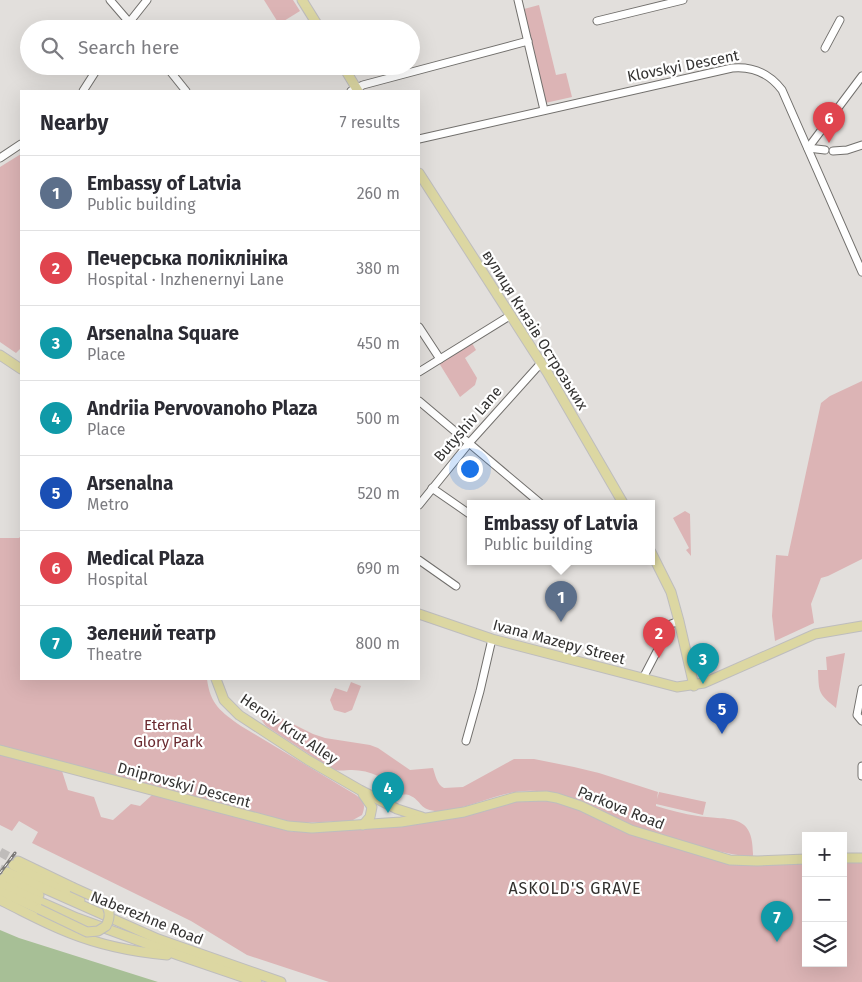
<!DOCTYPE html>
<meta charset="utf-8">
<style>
:root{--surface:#fff;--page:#f7f7f7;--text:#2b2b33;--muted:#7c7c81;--line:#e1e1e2;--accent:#5c3cb4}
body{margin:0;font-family:"Fira Sans",sans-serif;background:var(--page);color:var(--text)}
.controls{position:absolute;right:15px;bottom:15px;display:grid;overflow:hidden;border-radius:0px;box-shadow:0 5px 20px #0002}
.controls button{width:45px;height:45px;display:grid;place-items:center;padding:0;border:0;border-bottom:1px solid var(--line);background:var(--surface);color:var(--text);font:25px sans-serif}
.you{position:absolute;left:469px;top:468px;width:18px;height:18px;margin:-12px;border:4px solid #fff;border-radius:50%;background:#1a73e8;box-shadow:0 0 0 8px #1a73e833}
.badge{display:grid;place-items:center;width:32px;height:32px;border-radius:50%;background:var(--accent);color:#fff;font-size:16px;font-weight:700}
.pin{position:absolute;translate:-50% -41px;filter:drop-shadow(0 1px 2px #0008)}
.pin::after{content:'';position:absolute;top:26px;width:18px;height:15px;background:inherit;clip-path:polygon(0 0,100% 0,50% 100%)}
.popup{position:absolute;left:467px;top:500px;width:188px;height:65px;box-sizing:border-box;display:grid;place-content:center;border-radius:0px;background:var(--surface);filter:drop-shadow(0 1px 4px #0005);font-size:16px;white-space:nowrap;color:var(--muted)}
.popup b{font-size:19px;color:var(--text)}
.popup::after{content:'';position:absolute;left:50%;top:100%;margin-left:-10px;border:10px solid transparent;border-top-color:var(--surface)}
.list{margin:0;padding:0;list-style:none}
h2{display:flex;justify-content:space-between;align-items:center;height:65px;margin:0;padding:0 20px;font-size:21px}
h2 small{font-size:16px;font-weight:400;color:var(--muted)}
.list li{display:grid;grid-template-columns:32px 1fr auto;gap:15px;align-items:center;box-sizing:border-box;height:75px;padding:0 20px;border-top:1px solid var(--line)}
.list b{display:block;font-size:19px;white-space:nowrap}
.list p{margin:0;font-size:16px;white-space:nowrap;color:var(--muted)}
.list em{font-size:16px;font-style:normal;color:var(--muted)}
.icon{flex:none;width:28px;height:28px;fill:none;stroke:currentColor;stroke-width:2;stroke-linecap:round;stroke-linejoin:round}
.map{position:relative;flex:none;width:862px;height:982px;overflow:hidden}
.search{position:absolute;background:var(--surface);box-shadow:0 5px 20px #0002;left:20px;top:20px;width:400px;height:55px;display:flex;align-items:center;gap:12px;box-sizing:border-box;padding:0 18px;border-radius:28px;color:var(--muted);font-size:19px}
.panel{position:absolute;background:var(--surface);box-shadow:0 5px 20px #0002;left:20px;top:90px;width:400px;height:590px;border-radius:0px}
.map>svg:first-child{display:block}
.green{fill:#dcb4b5}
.water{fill:#a7bf96}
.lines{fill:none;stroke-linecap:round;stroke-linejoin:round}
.major-tunnel{stroke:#bfbcba;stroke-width:9;stroke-dasharray:9 4.5;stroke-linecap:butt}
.minor-casing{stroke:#72706d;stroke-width:9}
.major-casing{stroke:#bebdbd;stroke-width:11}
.minor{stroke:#fff;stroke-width:7}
.major{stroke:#dcd7a2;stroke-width:9}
.rail-casing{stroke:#7b7977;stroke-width:3}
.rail{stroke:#fff;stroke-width:1;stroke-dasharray:4;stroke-linecap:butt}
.major-bridge-casing{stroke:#bebdbd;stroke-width:11;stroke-linecap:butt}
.major-bridge{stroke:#dcd7a2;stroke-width:9}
.labels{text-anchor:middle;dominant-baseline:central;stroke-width:4.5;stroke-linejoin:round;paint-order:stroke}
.street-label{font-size:15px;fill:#333231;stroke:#fff}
.park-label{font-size:15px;fill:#6a2a30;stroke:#fff}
.neighbourhood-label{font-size:16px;letter-spacing:1px;fill:#32302d;stroke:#fff}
</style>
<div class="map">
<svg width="862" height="982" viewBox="0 0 862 982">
<rect width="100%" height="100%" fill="#e2dfdc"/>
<g class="green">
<polygon points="264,0 293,0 300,11 279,24"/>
<polygon points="539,5 556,75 566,73 572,97 545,103 524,9"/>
<polygon points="21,154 21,348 16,353 0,342 0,167"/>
<polygon points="472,343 476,350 465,358 477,378 475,385 460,397 439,363"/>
<polygon points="862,381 862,559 828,576 821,578 811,604 814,623 775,641 772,616 776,555 788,556 821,403 830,396"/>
<polygon points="685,511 690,514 691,556 686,550 689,548 673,518"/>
<path d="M 21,536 L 21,679 L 207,679 C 210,704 221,712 241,726 L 356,795 C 364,801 366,805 362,815 L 353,820 L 346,821 L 298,823 L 256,814 L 0,745 L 0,538 L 19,538 Z"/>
<path d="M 845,653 L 836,708 C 818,693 819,693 818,670 L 827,670 L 826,657 Z"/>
<polygon points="351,682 361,686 352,710 345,713 334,710 330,700 335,688 347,692"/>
<path d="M 257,714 L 277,716 L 313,734 L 325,738 L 370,745 L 378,748 L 410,770 L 433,768 C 435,774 437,785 444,788 L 463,787 L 514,759 L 534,759 L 574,767 L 599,773 L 658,792 L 657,799 L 659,792 L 706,802 L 703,815 L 656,804 L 656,806 C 669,810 684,814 698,816 C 731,821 754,812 753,857 C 724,854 697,846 669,838 C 657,834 644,831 632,827 C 602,815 576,798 544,792 C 508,785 477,808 441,811 C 419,812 423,801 409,795 C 405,794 401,795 398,794 C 392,791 385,780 378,776 C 370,772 361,770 352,770 C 344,770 338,772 330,768 L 266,726 Z"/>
<polygon points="0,754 62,771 68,790 94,797 101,817 113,820 131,804 140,806 152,795 293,832 326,832 444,820 463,817 517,801 531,799 557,802 728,863 806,863 806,963 843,963 843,862 862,861 862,982 329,982 247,955 191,921 32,843 38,832 19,821 12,831 0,825"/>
</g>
<polygon class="water" points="0,930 19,938 158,982 0,982"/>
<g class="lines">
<g class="major-tunnel">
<polyline points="0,852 15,860"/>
<polyline points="0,869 7,872"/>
</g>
<g class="minor-casing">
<g id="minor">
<polyline points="110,0 135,29"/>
<polyline points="518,0 544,110"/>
<polyline points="597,21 683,0"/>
<polyline points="124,29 147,0"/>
<polyline points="825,48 840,20"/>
<polyline points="166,66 186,91"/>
<polyline points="83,91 99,66"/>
<polyline points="351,91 363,85 528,41"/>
<path d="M 419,139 L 732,68 C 753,66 769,73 782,90 L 862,272"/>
<polyline points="808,148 862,76"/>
<polyline points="808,148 825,150"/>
<polyline points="833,151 847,150 862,145"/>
<polyline points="0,158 21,144"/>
<polyline points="419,327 440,359"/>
<polyline points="419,372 511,315"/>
<polyline points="419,401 540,503"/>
<polyline points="432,488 471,515"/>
<polyline points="419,505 470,442 541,363"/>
<polyline points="419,560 456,586"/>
<polyline points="558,561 564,564 566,561"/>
<polyline points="643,678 669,628 671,624 679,621"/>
<polyline points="862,689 857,715 862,721"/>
<polyline points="466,741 480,691 492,639"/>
<polyline points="862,766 862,776"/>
</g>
</g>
<g class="major-casing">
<g id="major">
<polyline points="302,0 320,29"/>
<polyline points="343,66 358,91"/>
<polyline points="419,173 547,372 623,503"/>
<polyline points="0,355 21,369"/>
<polyline points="651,552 671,592 679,621 694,686"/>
<polyline points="419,614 492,639 677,687 704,683 815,634 862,626"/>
<polyline points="216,679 224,700 239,715 308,760 360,790 397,809 422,817"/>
<polyline points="0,750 288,826 312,828 401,822 464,812 516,797 546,796 557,798 581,806 631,830 730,860 757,861 806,859"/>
<polyline points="363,825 370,817 372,807 363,794"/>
<polyline points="843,858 862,858"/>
<polyline points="18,861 72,887"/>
<polyline points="13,865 80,900"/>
<polyline points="7,872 158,939 281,982"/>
<polyline points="4,878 39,895"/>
<polyline points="0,884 77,918 178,955 257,982"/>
<polyline points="0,892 8,895 39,909"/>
<path d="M 0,900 C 23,911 46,924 70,933 C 100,945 135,952 167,955"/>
</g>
</g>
<use href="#minor" class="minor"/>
<use href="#major" class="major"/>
<g class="rail-casing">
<polyline id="rail" points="0,873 15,853"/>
</g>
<use href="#rail" class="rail"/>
<g class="major-bridge-casing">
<path id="major-bridge" d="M 39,909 L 87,932 L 98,931 L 106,926 C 111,917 110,908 103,901 L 72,887"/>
</g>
<use href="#major-bridge" class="major-bridge"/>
</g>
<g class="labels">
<g class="street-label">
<text transform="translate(683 66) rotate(-11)">Klovskyi Descent</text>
<text transform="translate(535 330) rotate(58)">вулиця Князів Острозьких</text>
<text transform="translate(468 424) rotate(-49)">Butyshiv Lane</text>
<text transform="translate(559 642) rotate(15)">Ivana Mazepy Street</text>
<text transform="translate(289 729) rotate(34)">Heroiv Krut Alley</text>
<text transform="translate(184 785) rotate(15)">Dniprovskyi Descent</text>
<text transform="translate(621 808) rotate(22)">Parkova Road</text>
<text transform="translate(147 918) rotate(22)">Naberezhne Road</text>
</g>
<g class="park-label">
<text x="168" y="725">Eternal<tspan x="168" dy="17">Glory Park</tspan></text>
</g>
<g class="neighbourhood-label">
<text x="575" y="888">ASKOLD'S GRAVE</text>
</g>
</g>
</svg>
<div class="controls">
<button>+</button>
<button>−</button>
<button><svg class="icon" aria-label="layers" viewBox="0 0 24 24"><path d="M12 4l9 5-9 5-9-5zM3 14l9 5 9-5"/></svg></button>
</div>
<div class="you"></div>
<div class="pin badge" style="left:561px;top:622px;background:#5c6f8a">1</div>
<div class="popup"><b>Embassy of Latvia</b>Public building</div>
<div class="pin badge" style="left:659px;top:658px;background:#e0444e">2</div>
<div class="pin badge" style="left:703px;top:684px;background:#0f9aa8">3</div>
<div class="pin badge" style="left:388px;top:813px;background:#0f9aa8">4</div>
<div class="pin badge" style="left:722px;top:734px;background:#1a4fb4">5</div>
<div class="pin badge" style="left:829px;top:143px;background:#e0444e">6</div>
<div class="pin badge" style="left:777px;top:942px;background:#0f9aa8">7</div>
<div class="search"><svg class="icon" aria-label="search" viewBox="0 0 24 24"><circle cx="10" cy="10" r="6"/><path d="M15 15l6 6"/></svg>Search here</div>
<section class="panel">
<h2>Nearby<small>7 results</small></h2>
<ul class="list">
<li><span class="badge" style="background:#5c6f8a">1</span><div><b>Embassy of Latvia</b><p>Public building</p></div><em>260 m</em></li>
<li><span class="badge" style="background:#e0444e">2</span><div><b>Печерська поліклініка</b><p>Hospital · Inzhenernyi Lane</p></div><em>380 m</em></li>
<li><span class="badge" style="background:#0f9aa8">3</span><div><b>Arsenalna Square</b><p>Place</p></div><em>450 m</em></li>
<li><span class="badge" style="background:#0f9aa8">4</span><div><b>Andriia Pervovanoho Plaza</b><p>Place</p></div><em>500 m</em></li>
<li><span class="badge" style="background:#1a4fb4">5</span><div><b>Arsenalna</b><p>Metro</p></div><em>520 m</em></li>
<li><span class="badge" style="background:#e0444e">6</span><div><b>Medical Plaza</b><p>Hospital</p></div><em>690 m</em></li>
<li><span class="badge" style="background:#0f9aa8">7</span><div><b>Зелений театр</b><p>Theatre</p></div><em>800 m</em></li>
</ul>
</section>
</div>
